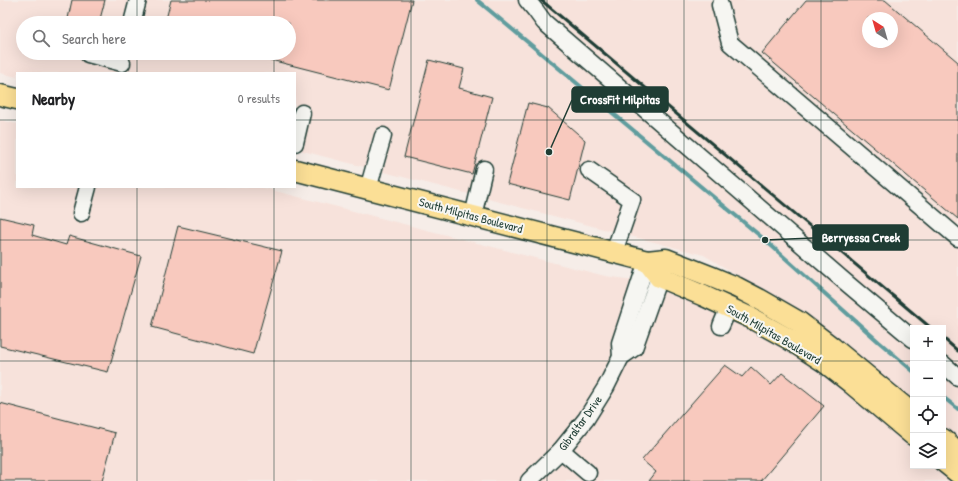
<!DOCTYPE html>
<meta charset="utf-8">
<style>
:root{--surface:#fff;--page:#f6f6f6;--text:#202124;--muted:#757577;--line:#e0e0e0}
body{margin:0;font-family:"Patrick Hand",sans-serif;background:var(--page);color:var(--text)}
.controls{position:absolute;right:12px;bottom:12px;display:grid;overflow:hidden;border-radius:0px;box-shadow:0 4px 16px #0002}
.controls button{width:36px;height:36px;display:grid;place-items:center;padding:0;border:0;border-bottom:1px solid var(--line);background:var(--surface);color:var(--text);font:20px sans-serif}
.compass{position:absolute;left:862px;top:12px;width:36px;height:36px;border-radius:50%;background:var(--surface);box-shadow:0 4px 16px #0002;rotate:323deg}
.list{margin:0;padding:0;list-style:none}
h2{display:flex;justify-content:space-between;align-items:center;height:52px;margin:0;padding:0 16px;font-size:17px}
h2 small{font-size:13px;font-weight:400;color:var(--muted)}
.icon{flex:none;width:22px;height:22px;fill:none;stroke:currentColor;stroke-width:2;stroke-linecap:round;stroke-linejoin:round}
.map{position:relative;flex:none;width:958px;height:481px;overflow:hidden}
.search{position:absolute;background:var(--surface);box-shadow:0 4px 16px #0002;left:16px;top:16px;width:280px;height:44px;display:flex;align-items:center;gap:10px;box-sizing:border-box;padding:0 14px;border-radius:22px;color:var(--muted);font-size:15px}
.panel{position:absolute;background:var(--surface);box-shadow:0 4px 16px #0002;left:16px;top:72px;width:280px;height:116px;border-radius:0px}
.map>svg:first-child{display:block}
.built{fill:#f7e2db;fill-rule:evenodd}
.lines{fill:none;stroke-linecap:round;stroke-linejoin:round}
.stream{stroke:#609d9e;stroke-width:4}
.building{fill:#f8c9be;stroke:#1f3d34;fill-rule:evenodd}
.minor-casing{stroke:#1f3d34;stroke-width:19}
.major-casing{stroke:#1f3d34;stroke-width:23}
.minor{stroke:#f6f6f2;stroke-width:16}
.major{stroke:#fbdf96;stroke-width:20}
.rail{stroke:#1f3d34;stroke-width:3}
.grid{fill:none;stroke:#1f3d34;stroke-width:1;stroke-opacity:0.55}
.labels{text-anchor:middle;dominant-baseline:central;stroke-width:4;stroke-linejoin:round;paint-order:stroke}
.street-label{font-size:12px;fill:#1f3d34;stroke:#f6f6f2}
.leader{fill:none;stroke:#1f3d34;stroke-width:1.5}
.callout-dot{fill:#1f3d34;stroke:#f6f6f2;stroke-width:1.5}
.callout{fill:#1f3d34;stroke:#1f3d34;stroke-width:1.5}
.callout-label{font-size:13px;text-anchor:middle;font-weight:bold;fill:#fff}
</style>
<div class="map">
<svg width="958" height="481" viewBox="0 0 958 481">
<rect width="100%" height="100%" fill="#f6ede8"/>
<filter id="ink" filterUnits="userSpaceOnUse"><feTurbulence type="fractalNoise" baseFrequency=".025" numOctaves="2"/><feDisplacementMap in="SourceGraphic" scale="8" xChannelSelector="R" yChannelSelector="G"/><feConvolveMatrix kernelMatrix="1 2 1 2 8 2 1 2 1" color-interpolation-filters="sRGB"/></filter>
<g filter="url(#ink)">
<g class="built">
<path d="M 0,0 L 958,0 L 958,440 L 943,428 L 943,328 L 913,328 L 913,403 L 814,322 L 704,255 L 295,149 L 295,73 L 17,73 L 17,77 L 0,73 ZM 868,18 L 892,18 L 892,42 L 868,42 ZM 23,23 L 289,23 L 289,53 L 23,53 Z"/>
<polygon points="0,120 17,124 17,187 260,187 605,276 707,290 873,404 913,443 913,466 936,466 952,481 0,481"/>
</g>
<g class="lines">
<g class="stream">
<polyline points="477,0 765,240 879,342 913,371"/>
<polyline points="943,397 958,409"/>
</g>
</g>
<g class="building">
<polygon points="72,0 105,0 99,23 67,23"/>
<polygon points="171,0 412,0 389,90 259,57 259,53 289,53 289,23 165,23"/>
<path d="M 806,0 L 885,0 L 958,62 L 958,219 L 762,53 ZM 868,18 L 892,18 L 892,42 L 868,42 Z"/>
<polygon points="429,60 464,69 459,88 492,97 472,174 404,157"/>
<polygon points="528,103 548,108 585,140 570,200 507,184"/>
<polygon points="0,217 34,225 32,235 66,245 69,236 141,256 108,372 0,346"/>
<polygon points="178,226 282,251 253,354 152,327"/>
<polygon points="725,365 742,377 751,367 771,385 782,373 824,406 761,481 649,481 656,472 642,460"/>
<polygon points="0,403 115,433 102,481 0,481"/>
</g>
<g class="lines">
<g class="minor-casing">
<g id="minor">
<polyline points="527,0 536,11 544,22 843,280 913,339"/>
<polyline points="720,5 730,43 958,238"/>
<polyline points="132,23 138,0"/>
<polyline points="88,54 122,63"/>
<polyline points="295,143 302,113"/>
<polyline points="589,170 632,200 614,252"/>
<polyline points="368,189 383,136"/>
<polyline points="81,213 88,187"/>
<polyline points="473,216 484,169"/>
<polyline points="721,326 729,307"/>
<polyline points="621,357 620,343 647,261"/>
<polyline points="943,364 958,377"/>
<polyline points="561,450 588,473"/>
<polyline points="529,481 561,450 586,419 606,387 621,357 634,348 663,266"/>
</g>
</g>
<g class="major-casing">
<g id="major">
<polyline points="0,95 17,99"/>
<polyline points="295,170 647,261 666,259 712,277 736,287 759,299 799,322 833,348 913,414"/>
<polyline points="647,261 659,277 704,296 749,317 789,339 823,361 851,383 913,435"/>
<polyline points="943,439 958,452"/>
<polyline points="943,461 958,473"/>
</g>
</g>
<use href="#minor" class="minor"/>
<use href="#major" class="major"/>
<g class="rail">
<path d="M 541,0 C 672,109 802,218 931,328"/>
<polyline points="943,338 958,351"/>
</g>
</g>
</g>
<path class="grid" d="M 137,0 L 137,23M 274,0 L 274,23M 411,0 L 411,481M 547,0 L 547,481M 684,0 L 684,481M 821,0 L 821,481M 137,53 L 137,73M 274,53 L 274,73M 0,120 L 17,120M 295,120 L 958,120M 137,187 L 137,481M 274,187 L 274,481M 0,240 L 958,240M 0,361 L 913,361M 943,361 L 958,361"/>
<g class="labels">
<g class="street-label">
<text transform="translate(471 215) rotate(15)">South Milpitas Boulevard</text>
<text transform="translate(774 334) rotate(30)">South Milpitas Boulevard</text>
<text transform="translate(580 423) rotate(-54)">Gibraltar Drive</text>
</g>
</g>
<path class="leader" d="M549 152L572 100M765 240L813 238"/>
<g class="callout-dot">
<circle cx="549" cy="152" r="4"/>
<circle cx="765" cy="240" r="4"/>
</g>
<g class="callout">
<rect x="572" y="87" width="96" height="25" rx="4"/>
<rect x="813" y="225" width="95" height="25" rx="4"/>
</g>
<g class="callout-label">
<text x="620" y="104">CrossFit Milpitas</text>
<text x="861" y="242">Berryessa Creek</text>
</g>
</svg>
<div class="controls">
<button>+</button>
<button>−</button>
<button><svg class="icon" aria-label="locate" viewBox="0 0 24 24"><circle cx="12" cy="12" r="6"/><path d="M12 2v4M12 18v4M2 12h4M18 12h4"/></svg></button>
<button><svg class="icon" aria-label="layers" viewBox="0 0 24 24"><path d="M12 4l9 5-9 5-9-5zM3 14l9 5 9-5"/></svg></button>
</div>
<svg class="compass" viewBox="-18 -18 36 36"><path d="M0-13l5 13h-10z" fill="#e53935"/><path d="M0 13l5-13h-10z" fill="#757577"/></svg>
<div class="search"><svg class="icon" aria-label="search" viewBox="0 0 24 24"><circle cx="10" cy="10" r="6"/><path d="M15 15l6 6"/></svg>Search here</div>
<section class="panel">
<h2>Nearby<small>0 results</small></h2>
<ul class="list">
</ul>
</section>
</div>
